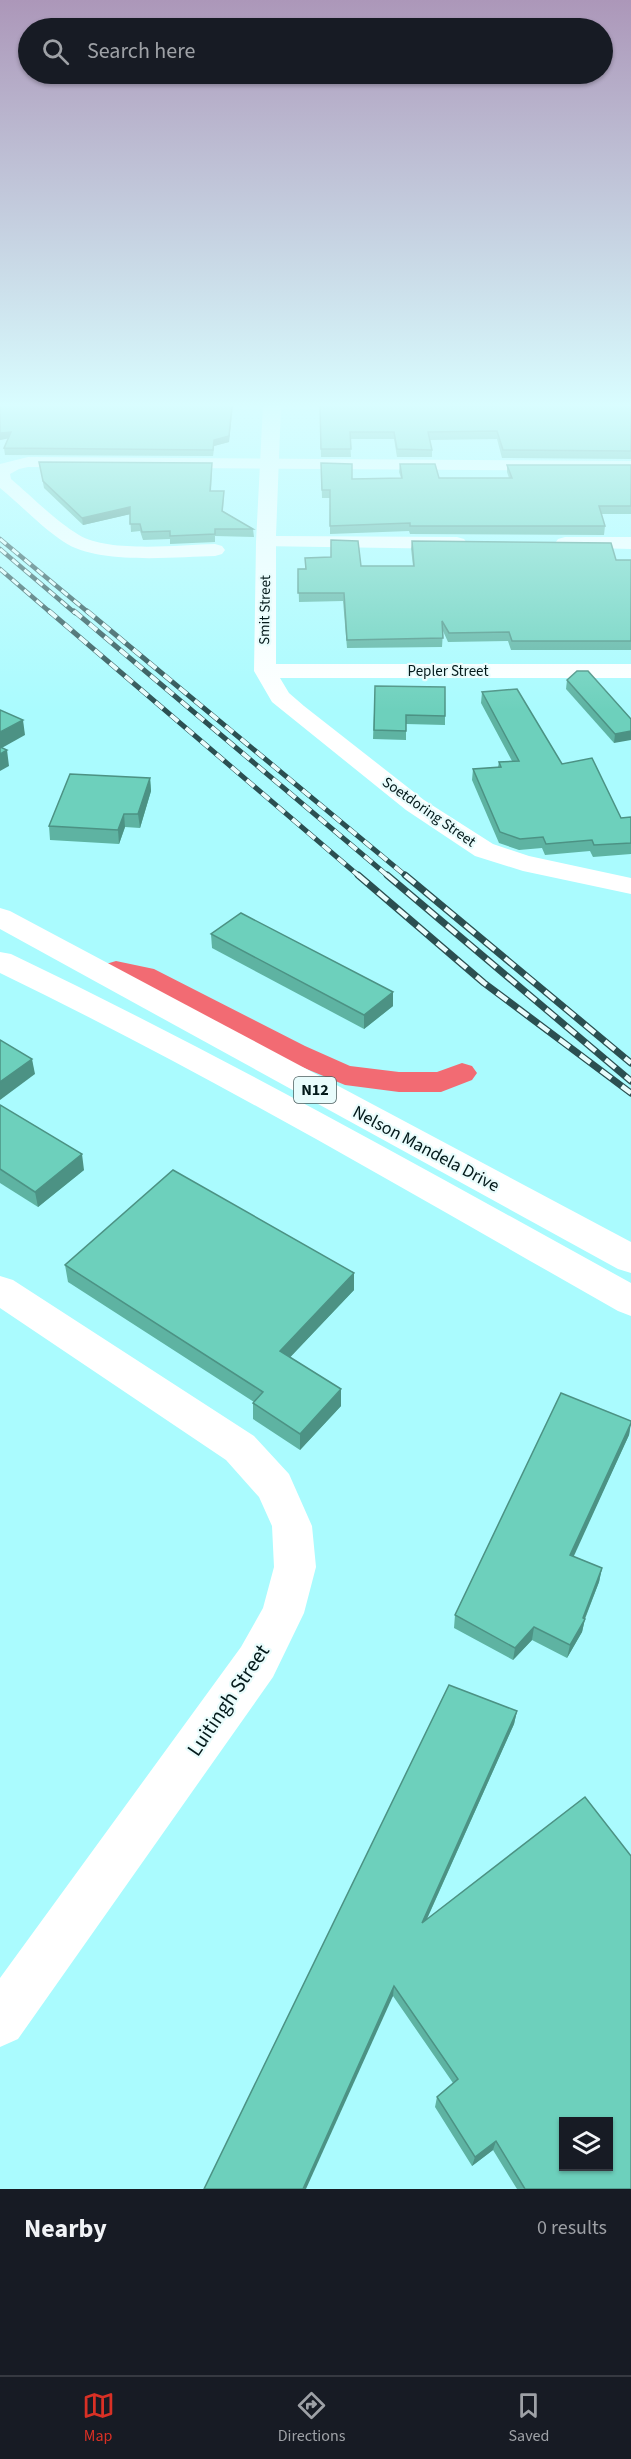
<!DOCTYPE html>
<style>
:root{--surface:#171b24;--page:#20242c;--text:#f1f3f6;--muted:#9ea1a6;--line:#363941;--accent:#d93025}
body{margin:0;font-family:"Source Sans 3",sans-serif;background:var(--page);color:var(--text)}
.controls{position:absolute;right:18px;bottom:18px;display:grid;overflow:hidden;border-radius:0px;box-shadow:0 2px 4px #0004}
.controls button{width:54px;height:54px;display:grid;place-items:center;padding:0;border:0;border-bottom:2px solid var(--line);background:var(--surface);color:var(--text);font:30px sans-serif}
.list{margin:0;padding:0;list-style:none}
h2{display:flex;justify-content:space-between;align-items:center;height:78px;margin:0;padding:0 24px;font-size:26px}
h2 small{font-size:20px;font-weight:400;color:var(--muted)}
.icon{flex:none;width:33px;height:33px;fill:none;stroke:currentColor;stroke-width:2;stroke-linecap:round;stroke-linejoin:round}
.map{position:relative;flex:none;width:631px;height:2189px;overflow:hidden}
.search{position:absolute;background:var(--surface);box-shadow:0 2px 4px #0004;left:18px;right:18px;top:18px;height:66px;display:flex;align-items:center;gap:15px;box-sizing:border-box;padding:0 21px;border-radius:33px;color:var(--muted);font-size:22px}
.sheet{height:186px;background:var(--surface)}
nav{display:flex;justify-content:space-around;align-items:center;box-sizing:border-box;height:84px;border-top:2px solid var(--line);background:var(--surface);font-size:16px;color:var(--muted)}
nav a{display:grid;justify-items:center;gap:3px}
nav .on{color:var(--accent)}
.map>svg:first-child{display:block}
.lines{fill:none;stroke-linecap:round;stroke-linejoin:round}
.canal{fill:#f26b73;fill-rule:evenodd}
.minor{fill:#fff;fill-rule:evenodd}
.tertiary{fill:#fff;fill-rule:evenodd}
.trunk{fill:#fff;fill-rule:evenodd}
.rail-far2-casing{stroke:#2b4f51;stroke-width:4.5}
.rail-far1-casing{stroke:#2b4f51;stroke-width:5}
.rail-casing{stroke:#2b4f51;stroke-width:7}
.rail-far2{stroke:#e9fcfc;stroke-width:3;stroke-dasharray:8;stroke-linecap:butt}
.rail-far1{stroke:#e9fcfc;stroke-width:4;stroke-dasharray:10;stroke-linecap:butt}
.rail{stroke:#e9fcfc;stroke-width:4.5;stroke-dasharray:13;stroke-linecap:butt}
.wall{fill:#5eb3a2}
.shaded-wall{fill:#4c9284}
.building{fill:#6dd0bc;stroke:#4c9284;stroke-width:1.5;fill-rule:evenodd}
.labels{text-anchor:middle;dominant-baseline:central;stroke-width:4.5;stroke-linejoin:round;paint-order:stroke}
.far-street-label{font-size:15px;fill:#03191a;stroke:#e9fcfc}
.shield{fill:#e9fcfc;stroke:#485d5e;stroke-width:1.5}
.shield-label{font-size:16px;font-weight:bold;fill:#03191a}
.street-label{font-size:18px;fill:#03191a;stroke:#e9fcfc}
.near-street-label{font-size:21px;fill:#03191a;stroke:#e9fcfc}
</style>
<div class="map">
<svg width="631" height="2189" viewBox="0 0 631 2189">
<rect width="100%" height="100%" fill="#aafbfe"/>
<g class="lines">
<polygon class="canal" points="116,961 154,969 305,1046 350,1066 399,1072 437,1072 462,1063 472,1066 477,1073 472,1080 441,1092 399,1092 345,1085 285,1060 136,982 106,976 102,970 106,964"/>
<g class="minor">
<path d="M 28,457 L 631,461 L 631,471 L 28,467 L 19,469 L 10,474 L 11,479 C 31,496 57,522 79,535 C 109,553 179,545 215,544 L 222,546 L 225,550 L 222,554 L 215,556 C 175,557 97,565 64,542 C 41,527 21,505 0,488 L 0,464 Z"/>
<polygon points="266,536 273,538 276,542 276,664 631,664 631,678 280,678 289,693 304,706 424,800 493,844 529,856 631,878 631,894 523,871 475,856 406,810 272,702 254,671 256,542 259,538"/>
<polygon points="0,1276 13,1280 254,1436 289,1474 312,1526 316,1567 304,1613 273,1677 18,2039 0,2047 0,1978 241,1647 263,1608 274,1567 272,1526 259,1497 226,1460 0,1308"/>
</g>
<g class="tertiary">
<polygon points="263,405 281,405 276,536 457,537 464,539 467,543 464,547 457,549 259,546 256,542"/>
<polygon points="565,537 631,537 631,549 558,547 555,543 558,539"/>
</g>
<g class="trunk">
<polygon points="0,908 10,911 631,1242 631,1273 618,1269 0,929"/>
<path d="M 0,952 L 11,954 C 222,1055 426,1170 631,1283 L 631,1316 L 618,1311 C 414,1195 211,1075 0,973 Z"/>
</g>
<g class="rail-far2-casing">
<g id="rail-far2">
<polyline points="0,539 89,613"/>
<polyline points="0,549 75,613"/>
<polyline points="0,569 51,613"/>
</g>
</g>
<g class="rail-far1-casing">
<g id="rail-far1">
<polyline points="49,611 359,876"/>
<polyline points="74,611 388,876"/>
<polyline points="87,611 406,876"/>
</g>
</g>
<g class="rail-casing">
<g id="rail">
<polyline points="358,875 484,983 631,1093"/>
<polyline points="387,875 631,1081"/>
<polyline points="405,875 631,1063"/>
</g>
</g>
<use href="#rail-far2" class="rail-far2"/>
<use href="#rail-far1" class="rail-far1"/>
<use href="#rail" class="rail"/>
</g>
<g class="wall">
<polygon points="0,405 233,405 229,442 214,446 213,456 5,455 4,448 8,438 0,440"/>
<polygon points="320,405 452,406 495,406 495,405 631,405 631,459 502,458 497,439 430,440 432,450 432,457 397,457 394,439 350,439 351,457 321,457"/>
<polygon points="39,462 212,470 211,491 224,491 223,511 253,529 254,537 215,536 215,542 170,544 170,539 143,540 140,531 131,532 130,514 83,525 44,488"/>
<polygon points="321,463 352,479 401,478 399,472 400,464 439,478 509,478 507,472 507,465 631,465 631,514 601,514 605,526 604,535 410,534 409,531 330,534 330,498 322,498"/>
<polygon points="412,541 616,560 631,560 631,650 511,650 508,641 448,642 443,631 442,647 347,648 343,601 299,602 298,569 361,566 413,566 411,549"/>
<polygon points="567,680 631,719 614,743 566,689"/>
<polygon points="375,686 445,716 445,725 406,724 406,740 373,739"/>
<polygon points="482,692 621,818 631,817 631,854 593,857 590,851 545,855 542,848 519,850 499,843 472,780 473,769 498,767 499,762 512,761 481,703"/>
<polygon points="150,778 151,791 140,828 125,827 119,844 50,840 49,826"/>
<polygon points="211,934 393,1006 364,1029 212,948"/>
<polygon points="0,1105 84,1170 38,1207 0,1183"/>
<polygon points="65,1265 354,1273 354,1290 290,1357 341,1406 300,1450 253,1419 253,1403 254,1402 68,1282"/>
<polygon points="631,1421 629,1435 573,1556 602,1568 599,1582 585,1619 582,1632 567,1658 532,1640 513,1660 454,1628 455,1615"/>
<polygon points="517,1711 514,1724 427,1919 631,2189 517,2189 493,2150 472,2166 435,2107 437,2097 453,2083 393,1996 204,2189"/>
</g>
<g class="shaded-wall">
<polygon points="232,405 229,442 214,446 213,456 214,440"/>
<polygon points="11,432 11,438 0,440 0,433"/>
<polygon points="130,507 131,514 83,525 82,518"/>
<polygon points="23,720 25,735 0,749 0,732"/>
<polygon points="631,731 631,740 614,743 615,734"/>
<polygon points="7,750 9,766 0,771 0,754"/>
<polygon points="150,778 151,791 140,828 138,814"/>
<polygon points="124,814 125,827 119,844 118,830"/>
<polygon points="393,992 393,1006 364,1029 364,1015"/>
<polygon points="32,1059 35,1074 0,1100 0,1082"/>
<polygon points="82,1154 84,1170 38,1207 35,1192"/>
<polygon points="354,1273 354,1290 280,1368 280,1351"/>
<polygon points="341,1389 341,1406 300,1450 300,1434"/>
<polygon points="631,1423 629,1435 568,1569 570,1555"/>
<polygon points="602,1568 599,1582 583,1623 585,1619 582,1632 567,1658 570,1645 583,1618"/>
<polygon points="534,1627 532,1640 513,1660 515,1648"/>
<polygon points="517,1711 514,1724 420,1934 422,1923"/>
<polygon points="394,1986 393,1996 306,2189 303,2189"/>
<polygon points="496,2141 493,2150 472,2166 475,2157"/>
</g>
<g class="building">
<polygon points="0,405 232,405 229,436 214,440 213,450 4,448 11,432 0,433"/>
<polygon points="320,405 452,405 452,406 498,406 498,405 631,405 631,451 503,450 497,431 428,432 432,450 397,449 394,432 350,432 351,449 321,449"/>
<polygon points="39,462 212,463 210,491 224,491 222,511 253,529 215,529 215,534 170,536 170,531 142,532 140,524 130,524 130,507 82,518 43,481"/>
<polygon points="321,463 352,464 352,479 402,478 400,464 435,464 439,478 512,478 507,465 631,465 631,506 599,506 605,526 410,526 410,523 330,526 330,490 322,490"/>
<polygon points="331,540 358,541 361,566 414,566 412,541 611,543 616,560 631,560 631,641 512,641 509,632 449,633 442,621 443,638 347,640 344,593 298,593 298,569 306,569 305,558 331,557"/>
<polygon points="577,671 588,671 631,719 631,731 615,734 567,680"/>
<polygon points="375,686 445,687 445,716 406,715 406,731 374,730"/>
<polygon points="517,689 562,764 592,758 621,818 631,817 631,843 594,845 592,840 546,844 543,837 520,839 500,832 473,769 501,767 499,762 519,761 482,692"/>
<polygon points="0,710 23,720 0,732"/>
<polygon points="0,747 7,750 0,754"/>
<polygon points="70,774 150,778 138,814 124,814 118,830 49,826"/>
<polygon points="241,913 393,992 364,1015 211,934"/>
<polygon points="0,1040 32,1059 0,1082"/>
<polygon points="0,1105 82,1154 35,1192 0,1169"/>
<polygon points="173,1170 354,1273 280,1351 341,1389 300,1434 253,1403 263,1392 65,1265"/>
<polygon points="561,1393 631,1421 631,1423 570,1555 602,1568 583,1618 585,1619 570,1645 534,1627 515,1648 455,1615"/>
<path d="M 449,1685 L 517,1711 L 422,1923 L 585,1797 L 631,1856 L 631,2189 L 525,2189 L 496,2141 L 475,2157 L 437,2097 L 458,2079 L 394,1986 L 303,2189 L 204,2189 ZM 564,2121 L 609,2121 L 609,2166 L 564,2166 Z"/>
</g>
<linearGradient id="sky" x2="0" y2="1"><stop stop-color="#ac97b9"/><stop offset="0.57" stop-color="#d9fdff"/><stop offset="1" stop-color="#d9fdff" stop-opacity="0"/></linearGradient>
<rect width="631" height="711" fill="url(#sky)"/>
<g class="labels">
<g class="far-street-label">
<text transform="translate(265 610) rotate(-89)">Smit Street</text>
<text x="448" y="671">Pepler Street</text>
<text transform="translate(429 812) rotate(35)">Soetdoring Street</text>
</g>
<rect class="shield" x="294" y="1077" width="42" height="26" rx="4.5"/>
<g class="shield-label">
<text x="315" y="1090">N12</text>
</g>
<g class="street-label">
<text transform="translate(426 1149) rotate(28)">Nelson Mandela Drive</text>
</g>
<g class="near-street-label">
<text transform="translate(228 1700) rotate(-56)">Luitingh Street</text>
</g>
</g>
</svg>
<div class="controls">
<button><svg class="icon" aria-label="layers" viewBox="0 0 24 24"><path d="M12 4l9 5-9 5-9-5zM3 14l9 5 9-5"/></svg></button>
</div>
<div class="search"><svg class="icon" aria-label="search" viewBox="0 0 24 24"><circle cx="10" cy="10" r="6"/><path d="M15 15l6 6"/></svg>Search here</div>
</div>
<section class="sheet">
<h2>Nearby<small>0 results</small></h2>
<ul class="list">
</ul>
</section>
<nav>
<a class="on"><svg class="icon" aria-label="map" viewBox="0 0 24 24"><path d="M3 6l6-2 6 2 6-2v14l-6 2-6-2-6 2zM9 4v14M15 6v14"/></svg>Map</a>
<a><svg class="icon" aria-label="directions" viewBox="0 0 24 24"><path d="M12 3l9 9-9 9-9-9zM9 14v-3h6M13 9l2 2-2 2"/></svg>Directions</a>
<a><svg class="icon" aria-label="saved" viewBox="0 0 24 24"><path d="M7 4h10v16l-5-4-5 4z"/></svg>Saved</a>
</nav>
